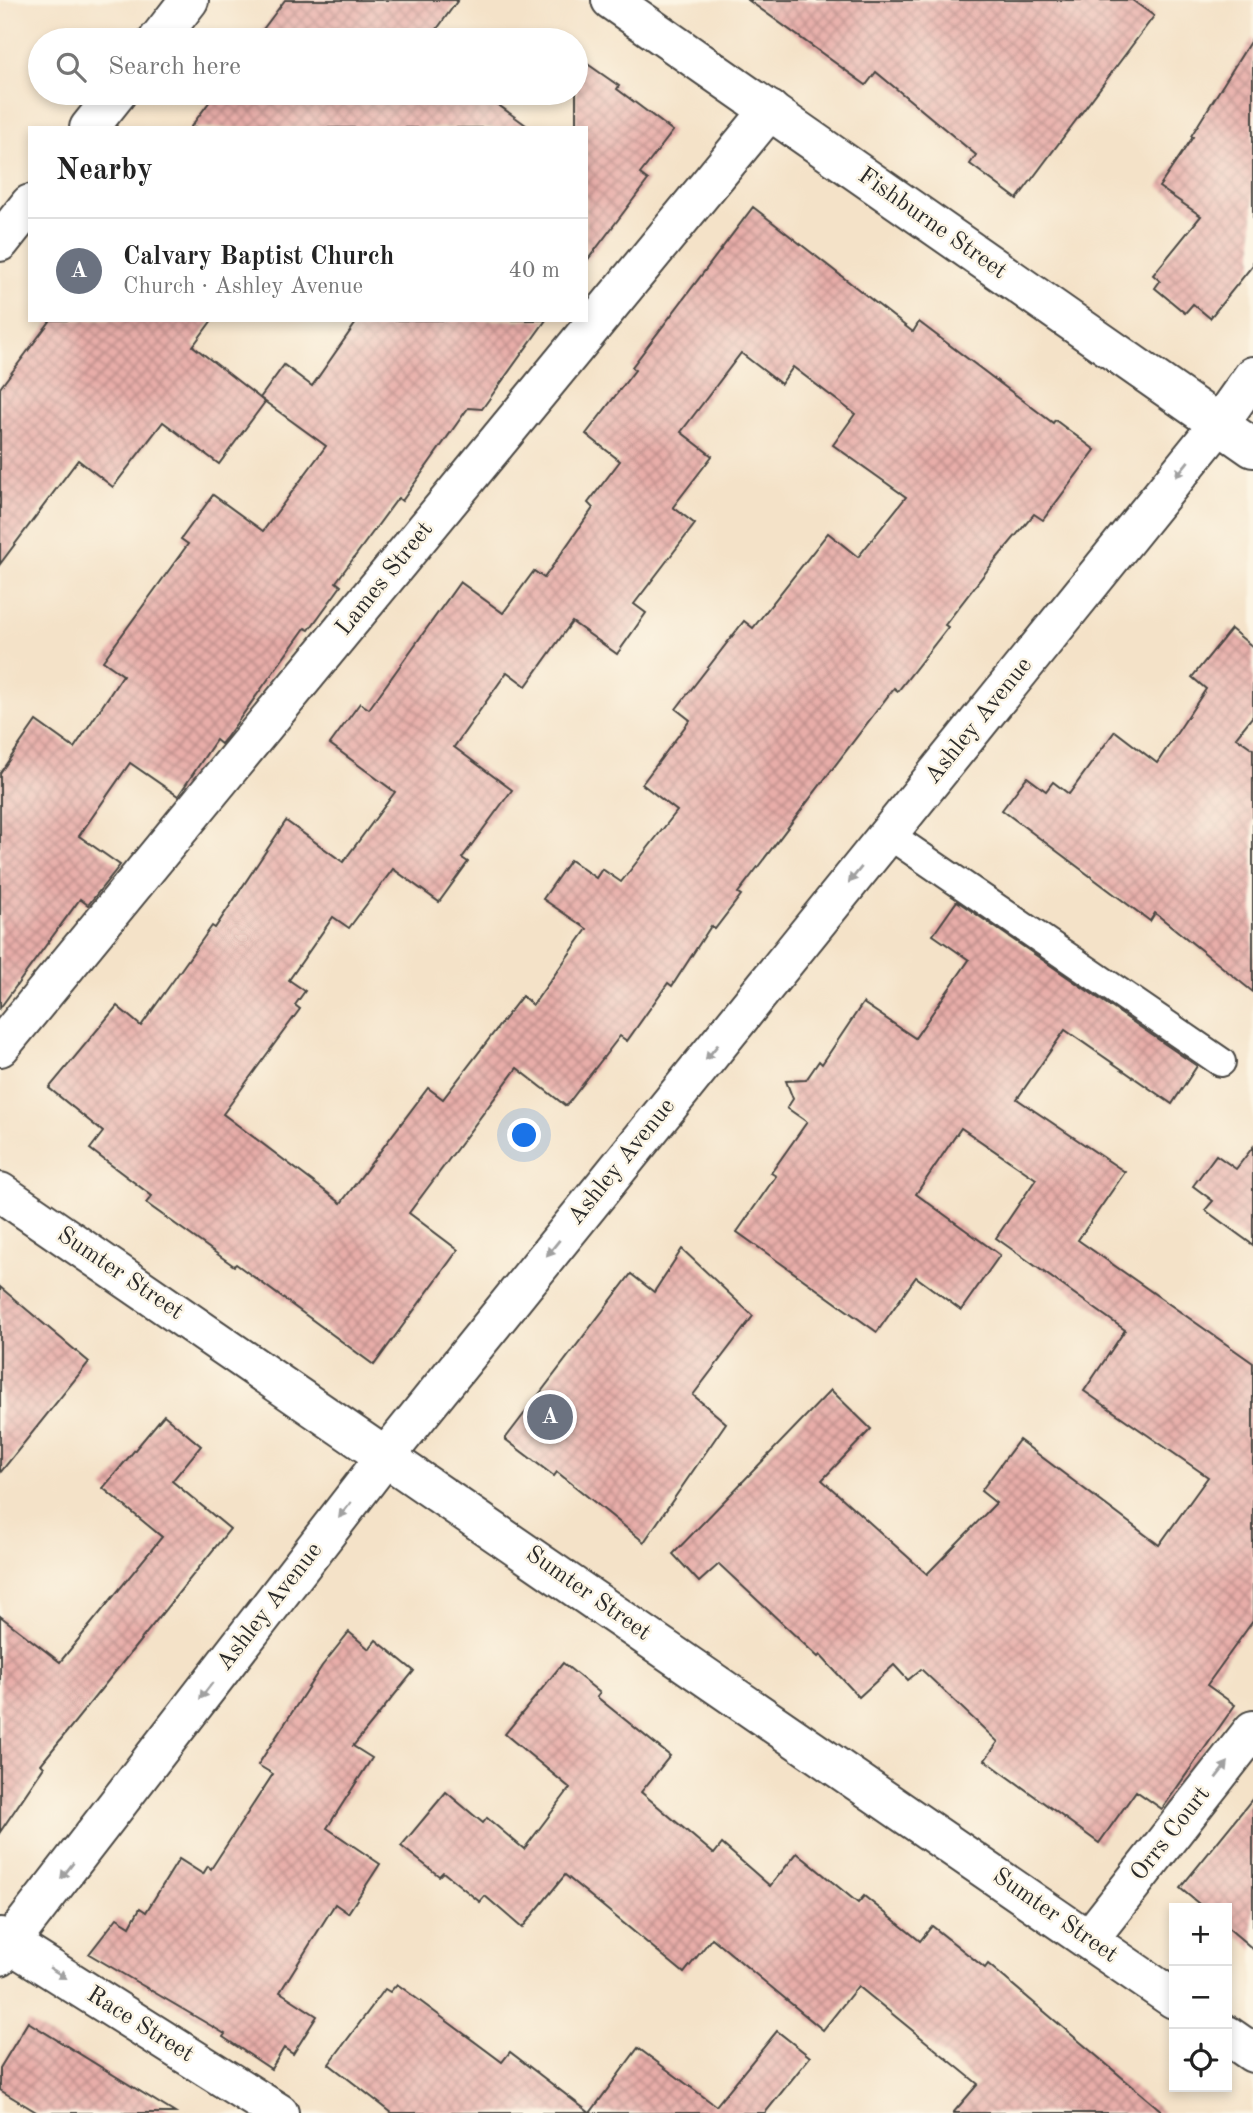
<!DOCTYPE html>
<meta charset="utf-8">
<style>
:root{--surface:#fff;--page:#f6f6f6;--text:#222;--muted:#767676;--line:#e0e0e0;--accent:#7c3aed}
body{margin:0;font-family:"Old Standard TT",serif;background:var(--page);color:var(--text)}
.controls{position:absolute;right:21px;bottom:21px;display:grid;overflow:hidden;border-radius:0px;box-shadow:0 4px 10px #0003}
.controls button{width:63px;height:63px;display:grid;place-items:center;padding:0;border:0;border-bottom:2px solid var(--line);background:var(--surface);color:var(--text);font:35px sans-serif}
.you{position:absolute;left:525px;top:1136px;width:24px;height:24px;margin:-18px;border:5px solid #fff;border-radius:50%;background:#1a73e8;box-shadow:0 0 0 10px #1a73e833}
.badge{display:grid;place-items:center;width:46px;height:46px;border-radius:50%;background:var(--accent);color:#fff;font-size:23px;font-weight:700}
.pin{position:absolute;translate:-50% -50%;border:4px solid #fff;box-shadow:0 2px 7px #0006}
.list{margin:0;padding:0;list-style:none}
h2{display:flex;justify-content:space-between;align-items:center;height:91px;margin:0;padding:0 28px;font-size:30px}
h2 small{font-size:23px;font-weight:400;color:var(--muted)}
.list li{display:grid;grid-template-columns:46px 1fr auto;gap:21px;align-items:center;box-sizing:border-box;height:105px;padding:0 28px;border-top:2px solid var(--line)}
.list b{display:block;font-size:26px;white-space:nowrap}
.list p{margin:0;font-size:23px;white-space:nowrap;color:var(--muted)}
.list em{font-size:23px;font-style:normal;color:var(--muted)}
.icon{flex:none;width:38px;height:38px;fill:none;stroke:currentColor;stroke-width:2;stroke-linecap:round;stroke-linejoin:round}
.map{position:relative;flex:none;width:1253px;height:2113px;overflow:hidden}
.search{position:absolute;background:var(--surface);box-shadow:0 4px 10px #0003;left:28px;top:28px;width:560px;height:77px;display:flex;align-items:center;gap:18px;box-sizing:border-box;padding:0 24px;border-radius:38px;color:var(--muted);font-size:26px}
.panel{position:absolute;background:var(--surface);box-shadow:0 4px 10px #0003;left:28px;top:126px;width:560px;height:196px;border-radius:0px}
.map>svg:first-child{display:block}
.building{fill:url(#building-cross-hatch);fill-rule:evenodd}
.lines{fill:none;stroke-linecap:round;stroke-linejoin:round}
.lane-casing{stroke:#494643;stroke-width:32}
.street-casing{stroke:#494643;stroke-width:42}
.secondary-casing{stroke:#494643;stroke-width:42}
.lane{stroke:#fff;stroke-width:28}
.street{stroke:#fff;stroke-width:38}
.secondary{stroke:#fff;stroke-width:38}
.oneway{fill:#a0a0a0}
.labels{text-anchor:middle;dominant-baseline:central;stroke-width:5;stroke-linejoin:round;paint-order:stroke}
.street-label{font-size:24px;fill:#2b2b2b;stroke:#fcf5e5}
</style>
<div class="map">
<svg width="1253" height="2113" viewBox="0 0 1253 2113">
<defs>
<pattern id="building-cross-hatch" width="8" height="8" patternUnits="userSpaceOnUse" patternTransform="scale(1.75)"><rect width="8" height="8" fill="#e8ada9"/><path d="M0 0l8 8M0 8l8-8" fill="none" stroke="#bc8d8a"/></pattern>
</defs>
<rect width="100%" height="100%" fill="#fcf5e5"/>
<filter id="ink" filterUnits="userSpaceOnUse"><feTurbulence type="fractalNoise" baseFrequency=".0143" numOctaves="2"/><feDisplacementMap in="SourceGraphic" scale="14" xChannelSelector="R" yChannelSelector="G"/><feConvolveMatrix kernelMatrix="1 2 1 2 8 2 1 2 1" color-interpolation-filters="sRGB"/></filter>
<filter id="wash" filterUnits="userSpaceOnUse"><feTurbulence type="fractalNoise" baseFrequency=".00686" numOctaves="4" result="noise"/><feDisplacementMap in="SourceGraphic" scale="28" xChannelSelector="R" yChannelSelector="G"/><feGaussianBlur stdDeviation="1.57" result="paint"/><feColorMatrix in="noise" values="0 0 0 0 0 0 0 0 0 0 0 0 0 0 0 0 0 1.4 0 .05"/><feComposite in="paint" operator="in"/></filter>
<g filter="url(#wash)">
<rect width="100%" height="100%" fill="#f4e2c8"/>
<g id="blocks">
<g class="building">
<polygon points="285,0 458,0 429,40 255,40"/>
<polygon points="748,0 1132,0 1154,16 1017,199 970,164 976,155 876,72 866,85"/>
<polygon points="1253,37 1253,265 1210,318 1193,304 1185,313 1155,288 1160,281 1153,275 1201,216 1159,187 1193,137 1191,136"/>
<polygon points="576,56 619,86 617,89 673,131 640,174 648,180 586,262 586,128 576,128"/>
<polygon points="216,93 482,93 530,128 190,128"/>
<path d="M 753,207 L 913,332 L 919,322 L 1053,423 L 1055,420 L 1095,450 L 1043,520 L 1034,514 L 993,563 L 945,625 L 948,627 L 898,691 L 894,688 L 738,893 L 741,895 L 715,929 L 711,926 L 672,986 L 668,983 L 627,1041 L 620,1036 L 566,1106 L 517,1068 L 409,1213 L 458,1250 L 374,1365 L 236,1264 L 234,1266 L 146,1203 L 152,1196 L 90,1149 L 103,1132 L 49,1088 L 117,1006 L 141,1026 L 212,926 L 215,928 L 286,821 L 343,862 L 395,792 L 330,744 L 360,703 L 369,709 L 460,582 L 503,613 L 534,571 L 544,578 L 593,508 L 588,503 L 620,461 L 586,434 L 635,370 L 632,367 ZM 741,353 L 781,384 L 793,367 L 855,414 L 833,445 L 906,497 L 858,557 L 828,533 L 753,628 L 744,621 L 676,709 L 690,720 L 642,784 L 677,811 L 621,882 L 602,869 L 596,878 L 570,860 L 543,899 L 587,929 L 533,1005 L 522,996 L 443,1099 L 428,1088 L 341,1203 L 223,1114 L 300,1009 L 295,1005 L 305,991 L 289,980 L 333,917 L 349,928 L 393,869 L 439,902 L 468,862 L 462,858 L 512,790 L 454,747 L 507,672 L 526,686 L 572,622 L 617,654 L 646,613 L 634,604 L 695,524 L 673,507 L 712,456 L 681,432 Z"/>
<polygon points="51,320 212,320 193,346 265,402 219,464 163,422 113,487 78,460 0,564 0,388"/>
<polygon points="358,320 546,320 482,409 468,408 402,501 398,498 336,582 341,586 309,630 305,628 226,738 221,744 216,740 178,796 130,763 79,836 120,865 88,905 80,899 0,1008 0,773 36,721 74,748 123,675 103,661 188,544 181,539 213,495 263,531 326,446 260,398 284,365 312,386"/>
<polygon points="1231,629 1253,647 1253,716 1236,737 1253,749 1253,992 1155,913 1150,921 1002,810 1027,777 1046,791 1053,782 1069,794 1115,731 1157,763 1206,689 1192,677"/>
<polygon points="957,901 1197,1066 1172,1104 1065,1030 1017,1099 1125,1172 1078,1240 1253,1363 1253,1621 1207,1685 1235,1705 1162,1809 1136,1791 1099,1843 985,1760 998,1742 921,1669 908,1680 894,1665 859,1697 820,1655 818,1657 719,1564 699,1582 673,1554 831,1390 871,1429 822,1480 927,1574 996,1503 981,1491 1019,1440 1159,1545 1208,1477 1084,1391 1125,1330 996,1238 1036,1179 961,1128 916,1194 1000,1255 961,1310 916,1277 877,1332 737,1232 776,1176 771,1173 807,1122 787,1108 793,1099 786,1081 806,1080 819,1061 822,1064 863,1003 915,1038 969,960 933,935"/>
<polygon points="1253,1147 1253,1245 1205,1210 1213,1201 1193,1186 1216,1155 1236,1169"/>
<polygon points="682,1249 753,1316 693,1395 726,1423 644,1542 557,1472 554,1476 505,1439 631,1274 654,1292"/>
<polygon points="0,1287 89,1362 0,1473"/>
<polygon points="164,1415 201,1446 172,1481 230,1529 41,1764 44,1767 0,1832 0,1616 60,1662 162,1537 103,1488"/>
<polygon points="349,1632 369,1649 376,1640 414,1671 353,1746 372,1758 327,1828 380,1864 348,1913 335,1904 280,1992 317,2016 293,2054 284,2048 271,2069 223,2037 225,2034 89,1954 117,1918 130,1926 140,1908 146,1912 179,1859 203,1874 208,1866 211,1869 273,1774 258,1765 322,1666"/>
<polygon points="563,1663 600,1693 597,1697 670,1756 641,1792 714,1854 722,1844 770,1886 797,1853 858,1903 864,1896 920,1941 932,1926 985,1968 988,1964 1164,2113 953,2113 978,2084 858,1986 823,2030 712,1938 684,1973 565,1875 522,1928 485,1896 480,1902 443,1872 439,1876 401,1846 446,1792 483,1823 487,1818 524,1849 570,1788 505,1734"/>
<polygon points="1253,1798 1253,1949 1227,1927 1227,1908 1204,1908 1180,1888"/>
<polygon points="397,1984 502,2062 510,2052 590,2113 638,2048 716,2106 777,2031 810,2057 765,2113 392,2113 329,2064 385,1989 390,1992"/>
<polygon points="28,2022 175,2113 38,2113 0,2090 0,2068"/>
</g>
</g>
</g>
<g filter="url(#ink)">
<use href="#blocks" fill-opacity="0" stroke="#494643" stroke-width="2"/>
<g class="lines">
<g class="lane-casing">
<polyline id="lane" points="888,834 1221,1062"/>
</g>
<g class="street-casing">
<g id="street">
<polyline points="0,1047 770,110"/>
<polyline points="0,1192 1174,1999"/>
<polyline points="0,1937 279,2113"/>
<polyline points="1089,1939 1253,1730"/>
<polyline points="1227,2035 1253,2053"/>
</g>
</g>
<g class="secondary-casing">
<g id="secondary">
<polyline points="611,0 1253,448"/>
<polyline points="158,40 189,0"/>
<polyline points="89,128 117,93"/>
<polyline points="0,242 30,204"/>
<polyline points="0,1956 386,1456 1219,424 1253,376"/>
</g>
</g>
<use href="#lane" class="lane"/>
<use href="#street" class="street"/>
<use href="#secondary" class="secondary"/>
</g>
<defs><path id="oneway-solid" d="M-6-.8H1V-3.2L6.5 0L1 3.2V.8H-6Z" transform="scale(1.75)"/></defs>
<g class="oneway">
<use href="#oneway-solid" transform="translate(1182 469) rotate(129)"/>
<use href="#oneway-solid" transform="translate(855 875) rotate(129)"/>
<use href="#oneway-solid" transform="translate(712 1052) rotate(129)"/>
<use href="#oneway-solid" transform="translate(553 1248) rotate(129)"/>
<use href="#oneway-solid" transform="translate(345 1510) rotate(128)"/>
<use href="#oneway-solid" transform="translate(206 1691) rotate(128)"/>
<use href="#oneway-solid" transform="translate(1222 1770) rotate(-52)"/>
<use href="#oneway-solid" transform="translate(67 1871) rotate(128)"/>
<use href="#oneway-solid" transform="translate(58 1973) rotate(32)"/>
</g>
</g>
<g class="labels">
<g class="street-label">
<text transform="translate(932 224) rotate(35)">Fishburne Street</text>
<text transform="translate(385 579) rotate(-51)">Lames Street</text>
<text transform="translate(979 721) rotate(-51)">Ashley Avenue</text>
<text transform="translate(622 1162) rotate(-51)">Ashley Avenue</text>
<text transform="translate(120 1274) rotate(34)">Sumter Street</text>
<text transform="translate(588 1594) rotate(35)">Sumter Street</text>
<text transform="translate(270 1607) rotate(-52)">Ashley Avenue</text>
<text transform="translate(1171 1834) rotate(-52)">Orrs Court</text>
<text transform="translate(1055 1916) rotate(35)">Sumter Street</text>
<text transform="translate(140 2025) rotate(32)">Race Street</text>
</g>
</g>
</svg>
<div class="controls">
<button>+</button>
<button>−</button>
<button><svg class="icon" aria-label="locate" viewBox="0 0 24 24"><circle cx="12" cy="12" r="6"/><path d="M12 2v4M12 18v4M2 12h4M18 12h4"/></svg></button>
</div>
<div class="you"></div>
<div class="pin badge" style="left:550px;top:1417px;background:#6b7280">A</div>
<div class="search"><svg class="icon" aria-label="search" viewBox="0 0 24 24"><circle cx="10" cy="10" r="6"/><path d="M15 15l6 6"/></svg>Search here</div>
<section class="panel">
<h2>Nearby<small></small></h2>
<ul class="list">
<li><span class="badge" style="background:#6b7280">A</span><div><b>Calvary Baptist Church</b><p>Church · Ashley Avenue</p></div><em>40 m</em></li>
</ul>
</section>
</div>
